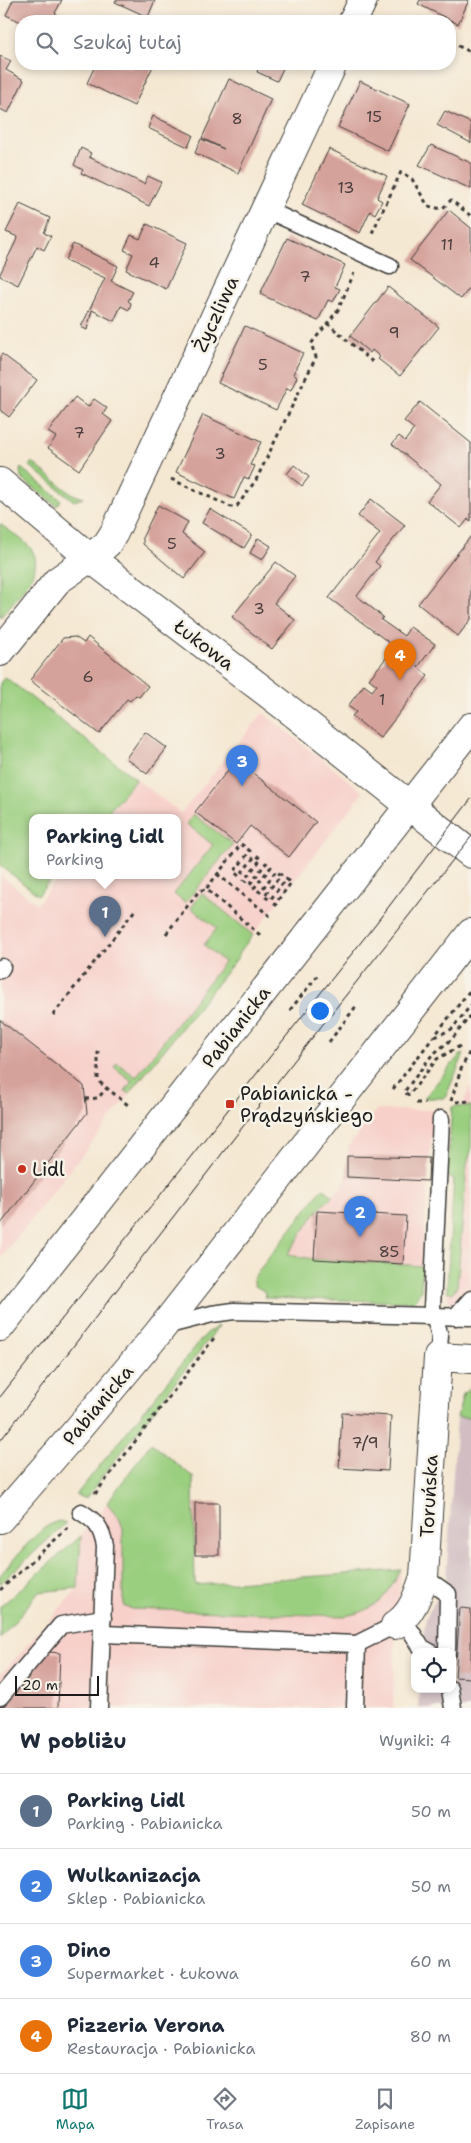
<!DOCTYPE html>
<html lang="pl">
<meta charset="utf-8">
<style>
:root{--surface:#fff;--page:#f2f2f3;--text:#1f2937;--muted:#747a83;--line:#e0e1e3;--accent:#0f766e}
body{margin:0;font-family:"Shantell Sans",sans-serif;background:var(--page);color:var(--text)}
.controls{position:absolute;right:15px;bottom:15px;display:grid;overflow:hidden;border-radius:10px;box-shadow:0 2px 8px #0003}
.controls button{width:45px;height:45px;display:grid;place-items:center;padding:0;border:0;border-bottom:1px solid var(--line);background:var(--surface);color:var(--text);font:25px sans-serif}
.scale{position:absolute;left:15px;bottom:12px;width:84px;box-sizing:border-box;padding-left:5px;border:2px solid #1c1c1c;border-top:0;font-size:14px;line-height:18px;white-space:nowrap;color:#1c1c1c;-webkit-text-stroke:4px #f7f3e8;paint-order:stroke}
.you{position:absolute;left:319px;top:1010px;width:18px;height:18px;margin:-12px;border:4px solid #fff;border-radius:50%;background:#1a73e8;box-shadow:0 0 0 8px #1a73e833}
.badge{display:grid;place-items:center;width:32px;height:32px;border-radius:50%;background:var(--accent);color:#fff;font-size:16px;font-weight:700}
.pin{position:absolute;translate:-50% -41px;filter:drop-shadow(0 1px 2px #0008)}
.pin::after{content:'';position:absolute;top:26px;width:18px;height:15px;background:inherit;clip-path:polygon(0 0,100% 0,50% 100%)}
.popup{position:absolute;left:29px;top:814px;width:152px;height:65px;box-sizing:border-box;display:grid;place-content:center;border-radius:10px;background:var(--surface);filter:drop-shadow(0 1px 4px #0005);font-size:16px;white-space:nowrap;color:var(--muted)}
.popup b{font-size:19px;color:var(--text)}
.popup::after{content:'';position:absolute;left:50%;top:100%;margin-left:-10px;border:10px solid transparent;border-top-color:var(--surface)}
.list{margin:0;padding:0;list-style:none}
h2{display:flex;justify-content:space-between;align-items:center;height:65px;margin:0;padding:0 20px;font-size:21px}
h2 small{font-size:16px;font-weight:400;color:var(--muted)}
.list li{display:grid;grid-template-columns:32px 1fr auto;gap:15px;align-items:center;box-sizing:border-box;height:75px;padding:0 20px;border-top:1px solid var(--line)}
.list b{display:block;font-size:19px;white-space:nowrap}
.list p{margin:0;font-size:16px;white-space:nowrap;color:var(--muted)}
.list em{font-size:16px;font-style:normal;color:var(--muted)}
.icon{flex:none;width:28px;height:28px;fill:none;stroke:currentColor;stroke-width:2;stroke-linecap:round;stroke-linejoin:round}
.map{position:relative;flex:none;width:471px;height:1708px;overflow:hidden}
.search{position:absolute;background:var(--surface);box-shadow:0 2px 8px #0003;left:15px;right:15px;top:15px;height:55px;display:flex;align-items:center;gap:12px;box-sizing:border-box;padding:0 18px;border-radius:20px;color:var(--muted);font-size:19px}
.sheet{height:365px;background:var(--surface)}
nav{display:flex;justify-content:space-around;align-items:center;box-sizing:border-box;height:70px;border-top:1px solid var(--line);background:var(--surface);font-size:14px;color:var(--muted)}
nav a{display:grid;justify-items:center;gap:2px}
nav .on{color:var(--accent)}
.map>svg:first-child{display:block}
.built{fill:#f7d0ca}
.industrial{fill:#d2bec2}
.green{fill:#9bcf80;stroke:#5c764e}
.building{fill:#d5a29b}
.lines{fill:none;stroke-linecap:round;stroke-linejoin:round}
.lane-casing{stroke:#3d3b37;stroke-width:19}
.street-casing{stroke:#3d3b37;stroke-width:30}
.secondary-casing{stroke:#3d3b37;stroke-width:30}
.primary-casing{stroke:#3d3b37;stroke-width:30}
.path{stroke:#3d3b37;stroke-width:3;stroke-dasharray:4 4;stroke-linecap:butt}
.lane{stroke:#fff;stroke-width:16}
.street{stroke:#fff;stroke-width:28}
.secondary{stroke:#fff;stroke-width:28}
.primary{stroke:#fff;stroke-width:28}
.tram{stroke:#1c1c1c;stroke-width:1}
.poi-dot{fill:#c8321e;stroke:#f7f3e8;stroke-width:2}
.labels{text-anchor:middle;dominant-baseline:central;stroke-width:5;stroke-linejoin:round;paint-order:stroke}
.number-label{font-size:16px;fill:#4a3e3c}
.street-label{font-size:19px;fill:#1c1c1c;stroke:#f7f3e8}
.poi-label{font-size:19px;fill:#1c1c1c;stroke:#f7f3e8;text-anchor:start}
</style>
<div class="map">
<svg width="471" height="1708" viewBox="0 0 471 1708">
<rect width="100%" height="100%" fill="#f7f3e8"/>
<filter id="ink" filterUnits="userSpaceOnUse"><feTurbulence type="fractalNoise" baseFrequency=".02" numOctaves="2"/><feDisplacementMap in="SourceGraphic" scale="10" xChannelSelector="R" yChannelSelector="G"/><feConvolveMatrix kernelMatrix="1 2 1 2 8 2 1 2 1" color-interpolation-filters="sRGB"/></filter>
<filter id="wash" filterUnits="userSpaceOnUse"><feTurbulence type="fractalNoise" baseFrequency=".0096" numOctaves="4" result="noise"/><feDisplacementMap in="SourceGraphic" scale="20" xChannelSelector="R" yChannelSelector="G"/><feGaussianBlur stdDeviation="1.12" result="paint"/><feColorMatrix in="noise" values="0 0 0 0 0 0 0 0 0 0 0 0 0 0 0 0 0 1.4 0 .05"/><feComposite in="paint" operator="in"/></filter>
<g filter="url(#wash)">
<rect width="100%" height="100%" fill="#f5e8d3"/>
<g class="built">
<polygon points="263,713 363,792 238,954 239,956 0,1259 0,875 37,904 60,876 178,876 178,818 105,818 136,779 181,813"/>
<polygon points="471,1085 471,1328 456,1327 447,1291 465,1098"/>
<polygon points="376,1110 433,1110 422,1266 314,1259 287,1255 317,1211 340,1189 347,1177 349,1146"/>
<polygon points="151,1443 193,1477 195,1585 401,1570 395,1642 393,1708 0,1708 0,1675 78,1588 81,1536 107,1503"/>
</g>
<polygon class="industrial" points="457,1417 471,1418 471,1708 418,1708 419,1689 452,1689 452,1652 421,1652 426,1618 446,1579"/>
<g class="green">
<polygon points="32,462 70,493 83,498 74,501 29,465"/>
<polygon points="21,468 61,500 57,506 21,478 20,470"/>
<path d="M 0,524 C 10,532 27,541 33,552 C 45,572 12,602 0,618 Z"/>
<polygon points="5,677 136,779 103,818 32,818 32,876 54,876 38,895 0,865 0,683"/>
<polygon points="193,814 233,844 185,903 174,894 213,845 187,824"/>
<polygon points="202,893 253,935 238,954 239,956 129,1094 125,1091 132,1081 114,1067 117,1063 136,1077 224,962 204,945 217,928 191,908"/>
<polygon points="464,1054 445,1098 424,1098 459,1056"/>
<polygon points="471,1106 471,1151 467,1165 457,1286 452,1293 447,1291 447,1286 454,1179 447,1177 452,1107"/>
<polygon points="323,1188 333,1196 317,1211 287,1255 314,1259 422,1266 421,1291 414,1302 266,1298 264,1291 255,1286 253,1278"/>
<polygon points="219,1326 85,1499 76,1495 200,1341 207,1333"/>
<polygon points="471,1387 471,1418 457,1417 463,1394"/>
<path d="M 151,1443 L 193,1477 L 195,1585 L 401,1570 C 386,1598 376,1611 344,1616 L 132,1609 L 125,1607 L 123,1599 L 123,1528 L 119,1518 L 107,1503 Z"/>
<path d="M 60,1521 L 66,1523 L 0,1584 L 0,1575 C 14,1560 41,1523 60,1521 Z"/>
<polygon points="81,1536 78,1588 39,1592 0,1639 0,1607"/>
</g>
<g id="blocks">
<g class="building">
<polygon points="13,0 62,0 55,13 59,16 56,21 21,22 6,15"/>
<polygon points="116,0 155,0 148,17 115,2"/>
<polygon points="420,0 469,0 458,24 418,4"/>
<polygon points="0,56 11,61 6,70 24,80 8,113 0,109"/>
<polygon points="96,64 122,64 131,68 133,64 154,64 134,106 87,83"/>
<polygon points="260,64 285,64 277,81 257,72"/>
<polygon points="229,79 271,99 238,173 195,153 201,139 224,149 202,138"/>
<polygon points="360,81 410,104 388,151 338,127"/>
<polygon points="445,111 471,123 471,143 437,125"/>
<polygon points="153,116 193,135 188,147 148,128"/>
<polygon points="431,145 471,163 471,189 419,165"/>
<polygon points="81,148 91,153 89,157 144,184 148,176 161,182 149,206 81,173 83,170 74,165"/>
<polygon points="329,149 387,176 377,198 382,201 375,214 370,211 360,233 302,205"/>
<polygon points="20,204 50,218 44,233 51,236 44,250 37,246 18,285 0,276 0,274 18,237 6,232"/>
<polygon points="449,210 471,228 471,286 461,299 410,260"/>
<polygon points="147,224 187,243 166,289 126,270 133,254 124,250 131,235 140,239"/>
<polygon points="287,238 345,265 335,287 340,289 333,302 328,300 318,321 260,294"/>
<polygon points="73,244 118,266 111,281 133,292 128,301 131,303 129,310 121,306 114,321 92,310 87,330 81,327 105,278 65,260"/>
<polygon points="388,287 439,327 400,376 378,359 380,357 372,350 370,353 350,336"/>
<polygon points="245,326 303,353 293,374 297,377 291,390 287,388 276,410 218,383"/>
<polygon points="2,354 37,380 9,417 0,410 0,357"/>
<polygon points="75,397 88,407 94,399 107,408 103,414 112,421 79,470 48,448 56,437 48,432"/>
<polygon points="420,402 471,443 471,521 468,519 461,528 427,501 441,484 392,444 399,436 405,441 414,429 404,421"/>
<polygon points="203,415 261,442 250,465 255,466 249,479 244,477 234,499 176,472"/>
<polygon points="294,465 309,477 302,486 287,474"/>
<polygon points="371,499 405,525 375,562 380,566 357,596 383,617 381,620 404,636 410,627 435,644 418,667 428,676 380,738 352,716 356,712 348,706 364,685 372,691 377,685 369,679 395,647 329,598 380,533 358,516"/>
<polygon points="158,505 188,522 182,534 205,552 184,579 143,544 143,536"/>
<polygon points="210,509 252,535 244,548 202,523"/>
<polygon points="471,536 471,619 458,636 418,604"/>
<polygon points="258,538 271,546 262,560 250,553"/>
<polygon points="276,562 295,576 274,603 295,620 272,649 232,617"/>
<polygon points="75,637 84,643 88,637 148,686 139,697 136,695 130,701 127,699 99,734 30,680 63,638"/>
<polygon points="145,732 167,748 147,774 126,758"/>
<polygon points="236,760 316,822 289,857 250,826 236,844 195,812"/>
<polygon points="0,1020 84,1086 87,1113 0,1225"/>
<polygon points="347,1156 429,1158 428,1181 347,1177"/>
<polygon points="317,1211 406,1216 403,1264 314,1259"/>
<polygon points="342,1413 391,1416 388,1471 339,1468"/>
<rect x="195" y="1503" width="24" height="52"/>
<polygon points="460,1608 471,1609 471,1678 455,1677"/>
<polygon points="49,1652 60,1653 58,1708 2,1708"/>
</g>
</g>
</g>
<g filter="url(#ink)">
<use href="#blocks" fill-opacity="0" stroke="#3d3b37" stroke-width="1"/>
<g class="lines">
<g class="lane-casing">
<g id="lane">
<polyline points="265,209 390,266"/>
<polyline points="0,970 2,967"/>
<polyline points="455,1317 471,1299"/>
<polyline points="165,1326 212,1314 234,1311 471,1317"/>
<polyline points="438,1357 440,1336 432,1308 441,1119"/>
<path d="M 81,1512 C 97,1522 101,1527 105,1546 L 99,1708"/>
<polyline points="424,1577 448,1594 447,1652"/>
<polyline points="404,1620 421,1647 430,1652"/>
<polyline points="103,1634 357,1644"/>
<polyline points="450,1689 453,1708"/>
<polyline points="0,1697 61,1625 103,1618"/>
<polyline points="355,1708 357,1644 395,1625"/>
</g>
</g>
<g class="street-casing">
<g id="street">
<polyline points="353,21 363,0"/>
<polyline points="0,482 90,558 292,712 409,805"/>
<polyline points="0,652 57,581 90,558 107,544 114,533 333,64"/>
<path d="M 395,1625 C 412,1614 418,1595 424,1577 L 438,1357 L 471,1359"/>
</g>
</g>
<g class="secondary-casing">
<polyline id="secondary" points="409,805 471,854"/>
</g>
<g class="primary-casing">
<g id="primary">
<polyline points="0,1327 471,727"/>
<polyline points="0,1519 78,1429 158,1333 471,933"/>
</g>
</g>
<g class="path">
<polyline points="458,46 471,52"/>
<polyline points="372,233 401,172 412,179 428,206 442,209 451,200 471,216"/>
<polyline points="327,323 375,364"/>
<polyline points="171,479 231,507 237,506 256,480 316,357 311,344 338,310 354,273"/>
<polyline points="217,874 270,916"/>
<polyline points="166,934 199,891 206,889"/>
<polyline points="260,935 206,889 241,844 250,851 234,872 239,876 256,855 261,859 244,880 250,884 266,863 271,867 254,888 260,892 276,871 281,875 264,896 270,900 286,879 291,883 275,904 277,906"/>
<polyline points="290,1010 318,975"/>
<polyline points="53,1015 135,910"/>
<polyline points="435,1037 452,1029 471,1005"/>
<polyline points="329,1042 357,1005"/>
<polyline points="460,1046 437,1059 409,1095 404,1092 432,1055 452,1039 471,1015"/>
<polyline points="98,1051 98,1081 128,1105"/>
<polyline points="393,1089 471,989"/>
<polyline points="85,1099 98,1098 107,1088"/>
<polyline points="451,1101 461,1069 471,1049"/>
<polyline points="456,1102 471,1101"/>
<polyline points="416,1103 425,1103"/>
<polyline points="95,1494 214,1338"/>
<polyline points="0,1590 68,1528"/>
</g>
<use href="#lane" class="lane"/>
<use href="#street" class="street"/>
<use href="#secondary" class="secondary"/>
<use href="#primary" class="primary"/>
<g class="tram">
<polyline points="0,1397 377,922 471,799"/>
<polyline points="0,1441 282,1076 471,837"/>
</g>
</g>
</g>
<g class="poi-dot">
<rect x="225" y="1099" width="10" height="10" rx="2.5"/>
<circle cx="22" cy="1169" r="5"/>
</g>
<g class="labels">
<g class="number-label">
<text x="374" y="116">15</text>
<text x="237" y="118">8</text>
<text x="346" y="187">13</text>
<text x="447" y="244">11</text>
<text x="154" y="262">4</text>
<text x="305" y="276">7</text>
<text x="394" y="332">9</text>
<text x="263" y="364">5</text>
<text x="79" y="432">7</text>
<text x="220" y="453">3</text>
<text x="172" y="543">5</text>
<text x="259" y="608">3</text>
<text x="88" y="676">6</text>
<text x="382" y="699">1</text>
<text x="389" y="1251">85</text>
<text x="365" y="1442">7/9</text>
</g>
<g class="street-label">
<text transform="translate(216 314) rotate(-65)">Życzliwa</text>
<text transform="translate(204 645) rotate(37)">Łukowa</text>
<text transform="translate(236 1027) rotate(-52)">Pabianicka</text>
<text transform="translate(98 1405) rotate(-50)">Pabianicka</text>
<text transform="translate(429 1496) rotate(-87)">Toruńska</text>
</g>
<g class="poi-label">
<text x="240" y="1093">Pabianicka -<tspan x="240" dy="22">Prądzyńskiego</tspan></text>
<text x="32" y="1169">Lidl</text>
</g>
</g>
</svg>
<div class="controls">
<button><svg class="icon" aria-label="locate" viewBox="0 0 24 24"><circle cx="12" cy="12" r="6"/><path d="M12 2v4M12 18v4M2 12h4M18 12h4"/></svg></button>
</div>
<div class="scale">20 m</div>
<div class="you"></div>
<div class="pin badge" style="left:105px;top:937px;background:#5c6f8a">1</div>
<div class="popup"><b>Parking Lidl</b>Parking</div>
<div class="pin badge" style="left:360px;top:1237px;background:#3f7fe0">2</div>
<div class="pin badge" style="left:242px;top:786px;background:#3f7fe0">3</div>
<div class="pin badge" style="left:400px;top:680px;background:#e8710a">4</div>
<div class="search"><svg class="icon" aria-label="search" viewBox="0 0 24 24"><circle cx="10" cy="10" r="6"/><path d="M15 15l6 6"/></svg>Szukaj tutaj</div>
</div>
<section class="sheet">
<h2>W pobliżu<small>Wyniki: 4</small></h2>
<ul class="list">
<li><span class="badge" style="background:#5c6f8a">1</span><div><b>Parking Lidl</b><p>Parking · Pabianicka</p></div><em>50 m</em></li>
<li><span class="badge" style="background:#3f7fe0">2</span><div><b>Wulkanizacja</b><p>Sklep · Pabianicka</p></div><em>50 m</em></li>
<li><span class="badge" style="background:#3f7fe0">3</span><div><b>Dino</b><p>Supermarket · Łukowa</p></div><em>60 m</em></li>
<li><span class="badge" style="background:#e8710a">4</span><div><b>Pizzeria Verona</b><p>Restauracja · Pabianicka</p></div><em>80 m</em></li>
</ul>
</section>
<nav>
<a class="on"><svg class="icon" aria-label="map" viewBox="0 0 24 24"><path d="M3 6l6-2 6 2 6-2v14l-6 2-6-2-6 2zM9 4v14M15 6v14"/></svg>Mapa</a>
<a><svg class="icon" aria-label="directions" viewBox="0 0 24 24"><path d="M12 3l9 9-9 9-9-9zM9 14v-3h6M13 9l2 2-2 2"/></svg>Trasa</a>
<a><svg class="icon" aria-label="saved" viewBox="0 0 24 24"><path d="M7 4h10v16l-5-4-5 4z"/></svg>Zapisane</a>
</nav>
